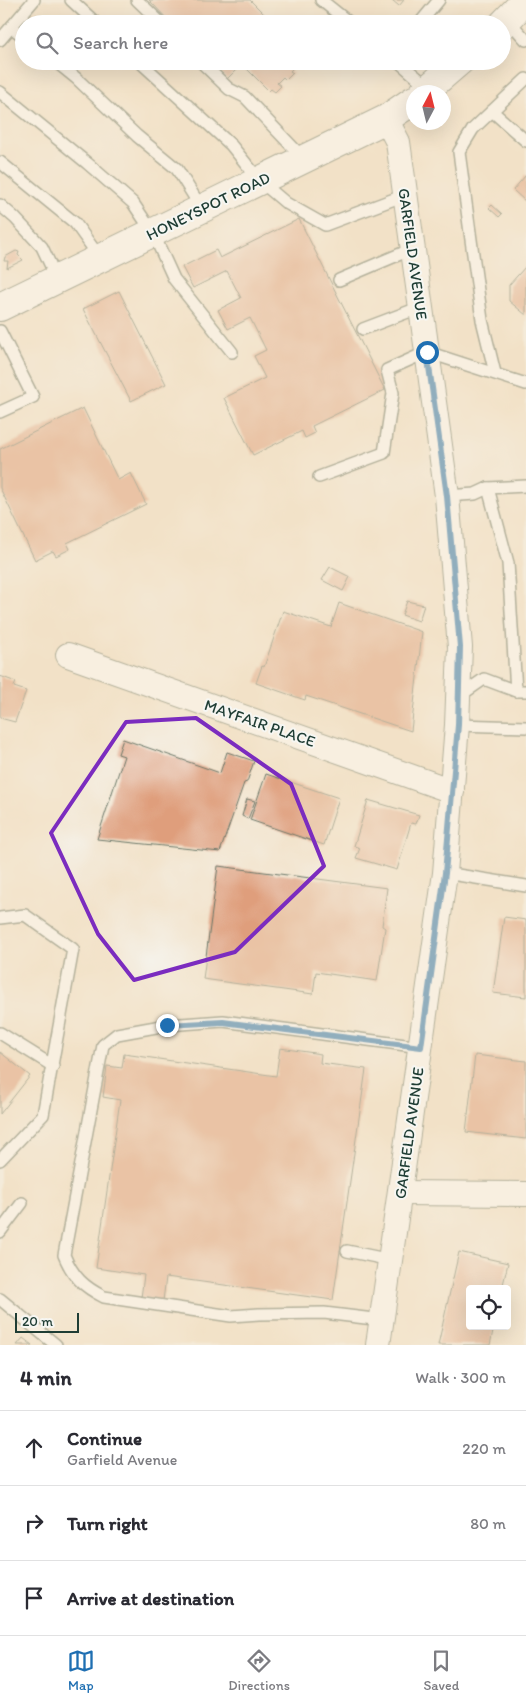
<!DOCTYPE html>
<meta charset="utf-8">
<style>
:root{--surface:#fff;--page:#f2f2f3;--text:#2b2b33;--muted:#7c7c81;--line:#e1e1e2;--accent:#1f6fb2}
body{margin:0;font-family:Itim,sans-serif;background:var(--page);color:var(--text)}
.controls{position:absolute;right:15px;bottom:15px;display:grid;overflow:hidden;border-radius:5px;box-shadow:0 5px 20px #0002}
.controls button{width:45px;height:45px;display:grid;place-items:center;padding:0;border:0;border-bottom:1px solid var(--line);background:var(--surface);color:var(--text);font:25px sans-serif}
.compass{position:absolute;left:406px;top:85px;width:45px;height:45px;border-radius:50%;background:var(--surface);box-shadow:0 5px 20px #0002;rotate:7deg}
.scale{position:absolute;left:15px;bottom:12px;width:64px;box-sizing:border-box;padding-left:5px;border:2px solid #1f3d34;border-top:0;font-size:14px;line-height:18px;white-space:nowrap;color:#1f3d34;-webkit-text-stroke:4px #f6f6f2;paint-order:stroke}
.stop{position:absolute;width:15px;height:15px;margin:-11px;border:4px solid #1f6fb2;border-radius:50%;background:#fff}
.stop.end{background:#1f6fb2;border-color:#fff;box-shadow:0 1px 5px #0008}
.list{margin:0;padding:0;list-style:none}
h2{display:flex;justify-content:space-between;align-items:center;height:65px;margin:0;padding:0 20px;font-size:21px}
h2 small{font-size:16px;font-weight:400;color:var(--muted)}
.list li{display:grid;grid-template-columns:32px 1fr auto;gap:15px;align-items:center;box-sizing:border-box;height:75px;padding:0 20px;border-top:1px solid var(--line)}
.list b{display:block;font-size:19px;white-space:nowrap}
.list p{margin:0;font-size:16px;white-space:nowrap;color:var(--muted)}
.list em{font-size:16px;font-style:normal;color:var(--muted)}
.icon{flex:none;width:28px;height:28px;fill:none;stroke:currentColor;stroke-width:2;stroke-linecap:round;stroke-linejoin:round}
.map{position:relative;flex:none;width:526px;height:1345px;overflow:hidden}
.search{position:absolute;background:var(--surface);box-shadow:0 5px 20px #0002;left:15px;right:15px;top:15px;height:55px;display:flex;align-items:center;gap:12px;box-sizing:border-box;padding:0 18px;border-radius:28px;color:var(--muted);font-size:19px}
.sheet{height:290px;background:var(--surface)}
nav{display:flex;justify-content:space-around;align-items:center;box-sizing:border-box;height:70px;border-top:1px solid var(--line);background:var(--surface);font-size:14px;color:var(--muted)}
nav a{display:grid;justify-items:center;gap:2px}
nav .on{color:var(--accent)}
.map>svg:first-child{display:block}
.building{fill:#df9e7c}
.lines{fill:none;stroke-linecap:round;stroke-linejoin:round}
.lane-casing{stroke:#697667;stroke-width:14}
.street-casing{stroke:#697667;stroke-width:26}
.secondary-casing{stroke:#697667;stroke-width:30}
.lane{stroke:#fff;stroke-width:11}
.street{stroke:#fff;stroke-width:24}
.secondary{stroke:#fff;stroke-width:28}
.route{stroke:#1f6fb2;stroke-width:6}
.marked{fill:none;stroke:#7b2cbf;stroke-width:4;stroke-linejoin:round}
.labels{text-anchor:middle;dominant-baseline:central;stroke-width:4;stroke-linejoin:round;paint-order:stroke}
.street-label{font-size:16px;fill:#1f3d34;stroke:#f6f6f2}
</style>
<div class="map">
<svg width="526" height="1345" viewBox="0 0 526 1345">
<rect width="100%" height="100%" fill="#f6f6f2"/>
<filter id="ink" filterUnits="userSpaceOnUse"><feTurbulence type="fractalNoise" baseFrequency=".02" numOctaves="2"/><feDisplacementMap in="SourceGraphic" scale="10" xChannelSelector="R" yChannelSelector="G"/><feConvolveMatrix kernelMatrix="1 2 1 2 8 2 1 2 1" color-interpolation-filters="sRGB"/></filter>
<filter id="wash" filterUnits="userSpaceOnUse"><feTurbulence type="fractalNoise" baseFrequency=".0096" numOctaves="4" result="noise"/><feDisplacementMap in="SourceGraphic" scale="20" xChannelSelector="R" yChannelSelector="G"/><feGaussianBlur stdDeviation="1.12" result="paint"/><feColorMatrix in="noise" values="0 0 0 0 0 0 0 0 0 0 0 0 0 0 0 0 0 1.4 0 .05"/><feComposite in="paint" operator="in"/></filter>
<g filter="url(#wash)">
<rect width="100%" height="100%" fill="#f2e1c7"/>
<g id="blocks">
<g class="building">
<polygon points="149,0 250,0 274,24 172,24"/>
<polygon points="392,0 404,0 399,6"/>
<polygon points="210,61 290,61 295,66 290,71 293,73 286,80 283,77 277,83 281,86 275,92 271,89 269,91 242,64 227,79"/>
<polygon points="526,175 526,202 513,190"/>
<polygon points="492,205 502,214 499,217 489,208"/>
<polygon points="299,219 385,390 312,426 315,433 305,438 302,431 253,455 224,398 265,378 254,356 266,350 250,318 228,329 218,310 241,298 227,271 193,288 182,267 216,250 220,258"/>
<polygon points="16,251 19,252 18,255 23,260 7,268 8,261 4,261 5,257"/>
<polygon points="526,266 526,315 509,301 509,285"/>
<polygon points="119,291 166,384 131,401 83,309"/>
<polygon points="83,408 118,480 131,473 146,504 67,543 70,549 56,556 53,551 35,560 0,488 0,449"/>
<polygon points="330,567 350,577 343,591 322,580"/>
<polygon points="407,601 424,605 419,621 402,615"/>
<polygon points="339,603 422,632 411,731 306,696 305,700 256,683 262,666 264,667 283,611 331,627"/>
<polygon points="0,676 16,682 14,687 26,691 15,722 0,718"/>
<polygon points="123,739 220,773 227,752 254,761 247,782 244,783 220,852 97,839 124,756 118,754"/>
<polygon points="266,774 339,798 324,845 250,820"/>
<polygon points="247,799 255,801 248,819 242,816"/>
<polygon points="368,800 419,815 416,824 411,823 397,870 356,858 360,848 354,846"/>
<polygon points="218,866 387,888 382,926 385,928 377,981 316,972 313,994 203,979"/>
<polygon points="504,917 526,920 526,997 493,993"/>
<polygon points="280,1048 321,1054 320,1063 366,1069 333,1300 166,1277 163,1301 141,1298 144,1275 96,1268 120,1100 103,1097 107,1066 122,1068 124,1054 276,1076"/>
<polygon points="0,1052 30,1076 0,1114"/>
<polygon points="475,1055 526,1061 526,1139 466,1132"/>
<polygon points="459,1252 508,1263 502,1289 470,1289 470,1326 494,1326 490,1345 438,1345"/>
<polygon points="23,1338 32,1345 17,1345"/>
</g>
</g>
</g>
<g filter="url(#ink)">
<use href="#blocks" fill-opacity="0" stroke="#697667" stroke-width="1"/>
<g class="lines">
<g class="lane-casing">
<g id="lane">
<polyline points="71,0 97,24"/>
<polyline points="137,0 162,24"/>
<polyline points="321,0 351,24"/>
<polyline points="508,20 526,40"/>
<polyline points="419,24 439,0"/>
<polyline points="11,27 24,37"/>
<polyline points="0,40 34,0"/>
<polyline points="55,61 76,78 137,136 177,169 202,209"/>
<polyline points="139,61 231,145 260,181 286,203 325,225 405,195"/>
<polyline points="200,61 229,89 245,97 304,159"/>
<polyline points="398,61 429,88"/>
<polyline points="0,92 87,163 133,203 153,233 174,279 232,352"/>
<polyline points="492,111 526,141"/>
<polyline points="0,162 75,223 100,258"/>
<polyline points="0,205 15,218 42,247 57,279"/>
<polyline points="339,280 412,249"/>
<polyline points="363,329 421,307"/>
<polyline points="0,331 33,397 0,412"/>
<polyline points="495,373 482,320 459,152 473,129 526,79"/>
<polyline points="319,477 384,453 393,393 387,370 427,352 526,384"/>
<polyline points="488,488 508,563 516,691"/>
<polyline points="447,496 475,494 488,488 526,486"/>
<polyline points="458,697 484,679 516,691 526,691"/>
<polyline points="457,725 526,727"/>
<polyline points="445,873 526,886"/>
<polyline points="0,918 25,915 73,949 43,1115 0,1160"/>
<polyline points="0,1033 53,1066"/>
<polyline points="0,1232 22,1203"/>
<polyline points="347,1251 391,1260"/>
<polyline points="0,1299 56,1345"/>
<path d="M 382,1320 L 324,1313 L 259,1314 L 231,1316 L 104,1297 C 84,1287 73,1277 64,1255 L 103,1045 L 117,1034 L 167,1025 L 223,1021 L 421,1047"/>
</g>
</g>
<g class="street-casing">
<g id="street">
<polyline points="68,655 452,791"/>
<polyline points="400,1193 526,1194"/>
<polyline points="378,1345 445,873 457,725 460,647 447,496 398,142 386,119"/>
</g>
</g>
<g class="secondary-casing">
<g id="secondary">
<polyline points="502,25 526,0"/>
<polyline points="424,92 460,61"/>
<polyline points="0,307 386,119 414,100"/>
</g>
</g>
<use href="#lane" class="lane"/>
<use href="#street" class="street"/>
<use href="#secondary" class="secondary"/>
</g>
</g>
<g class="lines" filter="url(#ink)">
<polyline class="route" points="167,1025 223,1022 421,1047 445,873 458,725 460,647 447,496 427,352"/>
</g>
<path d="M0 0H526V1345H0ZM 196,718 L 291,784 L 324,866 L 235,952 L 134,980 L 98,934 L 51,833 L 126,722 Z" fill="#f2e1c7" fill-opacity=".55" fill-rule="evenodd"/>
<path class="marked" d="M 196,718 L 291,784 L 324,866 L 235,952 L 134,980 L 98,934 L 51,833 L 126,722 Z"/>
<g class="labels">
<g class="street-label">
<text transform="translate(208 206) rotate(-26)">HONEYSPOT ROAD</text>
<text transform="translate(413 254) rotate(82)">GARFIELD AVENUE</text>
<text transform="translate(260 723) rotate(19)">MAYFAIR PLACE</text>
<text transform="translate(409 1133) rotate(-82)">GARFIELD AVENUE</text>
</g>
</g>
</svg>
<div class="controls">
<button><svg class="icon" aria-label="locate" viewBox="0 0 24 24"><circle cx="12" cy="12" r="6"/><path d="M12 2v4M12 18v4M2 12h4M18 12h4"/></svg></button>
</div>
<svg class="compass" viewBox="-18 -18 36 36"><path d="M0-13l5 13h-10z" fill="#e53935"/><path d="M0 13l5-13h-10z" fill="#7c7c81"/></svg>
<div class="scale">20 m</div>
<div class="stop" style="left:427px;top:352px"></div>
<div class="stop end" style="left:167px;top:1025px"></div>
<div class="search"><svg class="icon" aria-label="search" viewBox="0 0 24 24"><circle cx="10" cy="10" r="6"/><path d="M15 15l6 6"/></svg>Search here</div>
</div>
<section class="sheet">
<h2>4 min<small>Walk · 300 m</small></h2>
<ul class="list">
<li><svg class="icon" aria-label="ahead" viewBox="0 0 24 24"><path d="M12 20V5M6 11l6-6 6 6"/></svg><div><b>Continue</b><p>Garfield Avenue</p></div><em>220 m</em></li>
<li><svg class="icon" aria-label="right" viewBox="0 0 24 24"><path d="M7 20v-9h11M14 6l5 5-5 5"/></svg><div><b>Turn right</b></div><em>80 m</em></li>
<li><svg class="icon" aria-label="arrive" viewBox="0 0 24 24"><path d="M6 21V4h12l-3 4 3 4H6"/></svg><div><b>Arrive at destination</b></div></li>
</ul>
</section>
<nav>
<a class="on"><svg class="icon" aria-label="map" viewBox="0 0 24 24"><path d="M3 6l6-2 6 2 6-2v14l-6 2-6-2-6 2zM9 4v14M15 6v14"/></svg>Map</a>
<a><svg class="icon" aria-label="directions" viewBox="0 0 24 24"><path d="M12 3l9 9-9 9-9-9zM9 14v-3h6M13 9l2 2-2 2"/></svg>Directions</a>
<a><svg class="icon" aria-label="saved" viewBox="0 0 24 24"><path d="M7 4h10v16l-5-4-5 4z"/></svg>Saved</a>
</nav>
